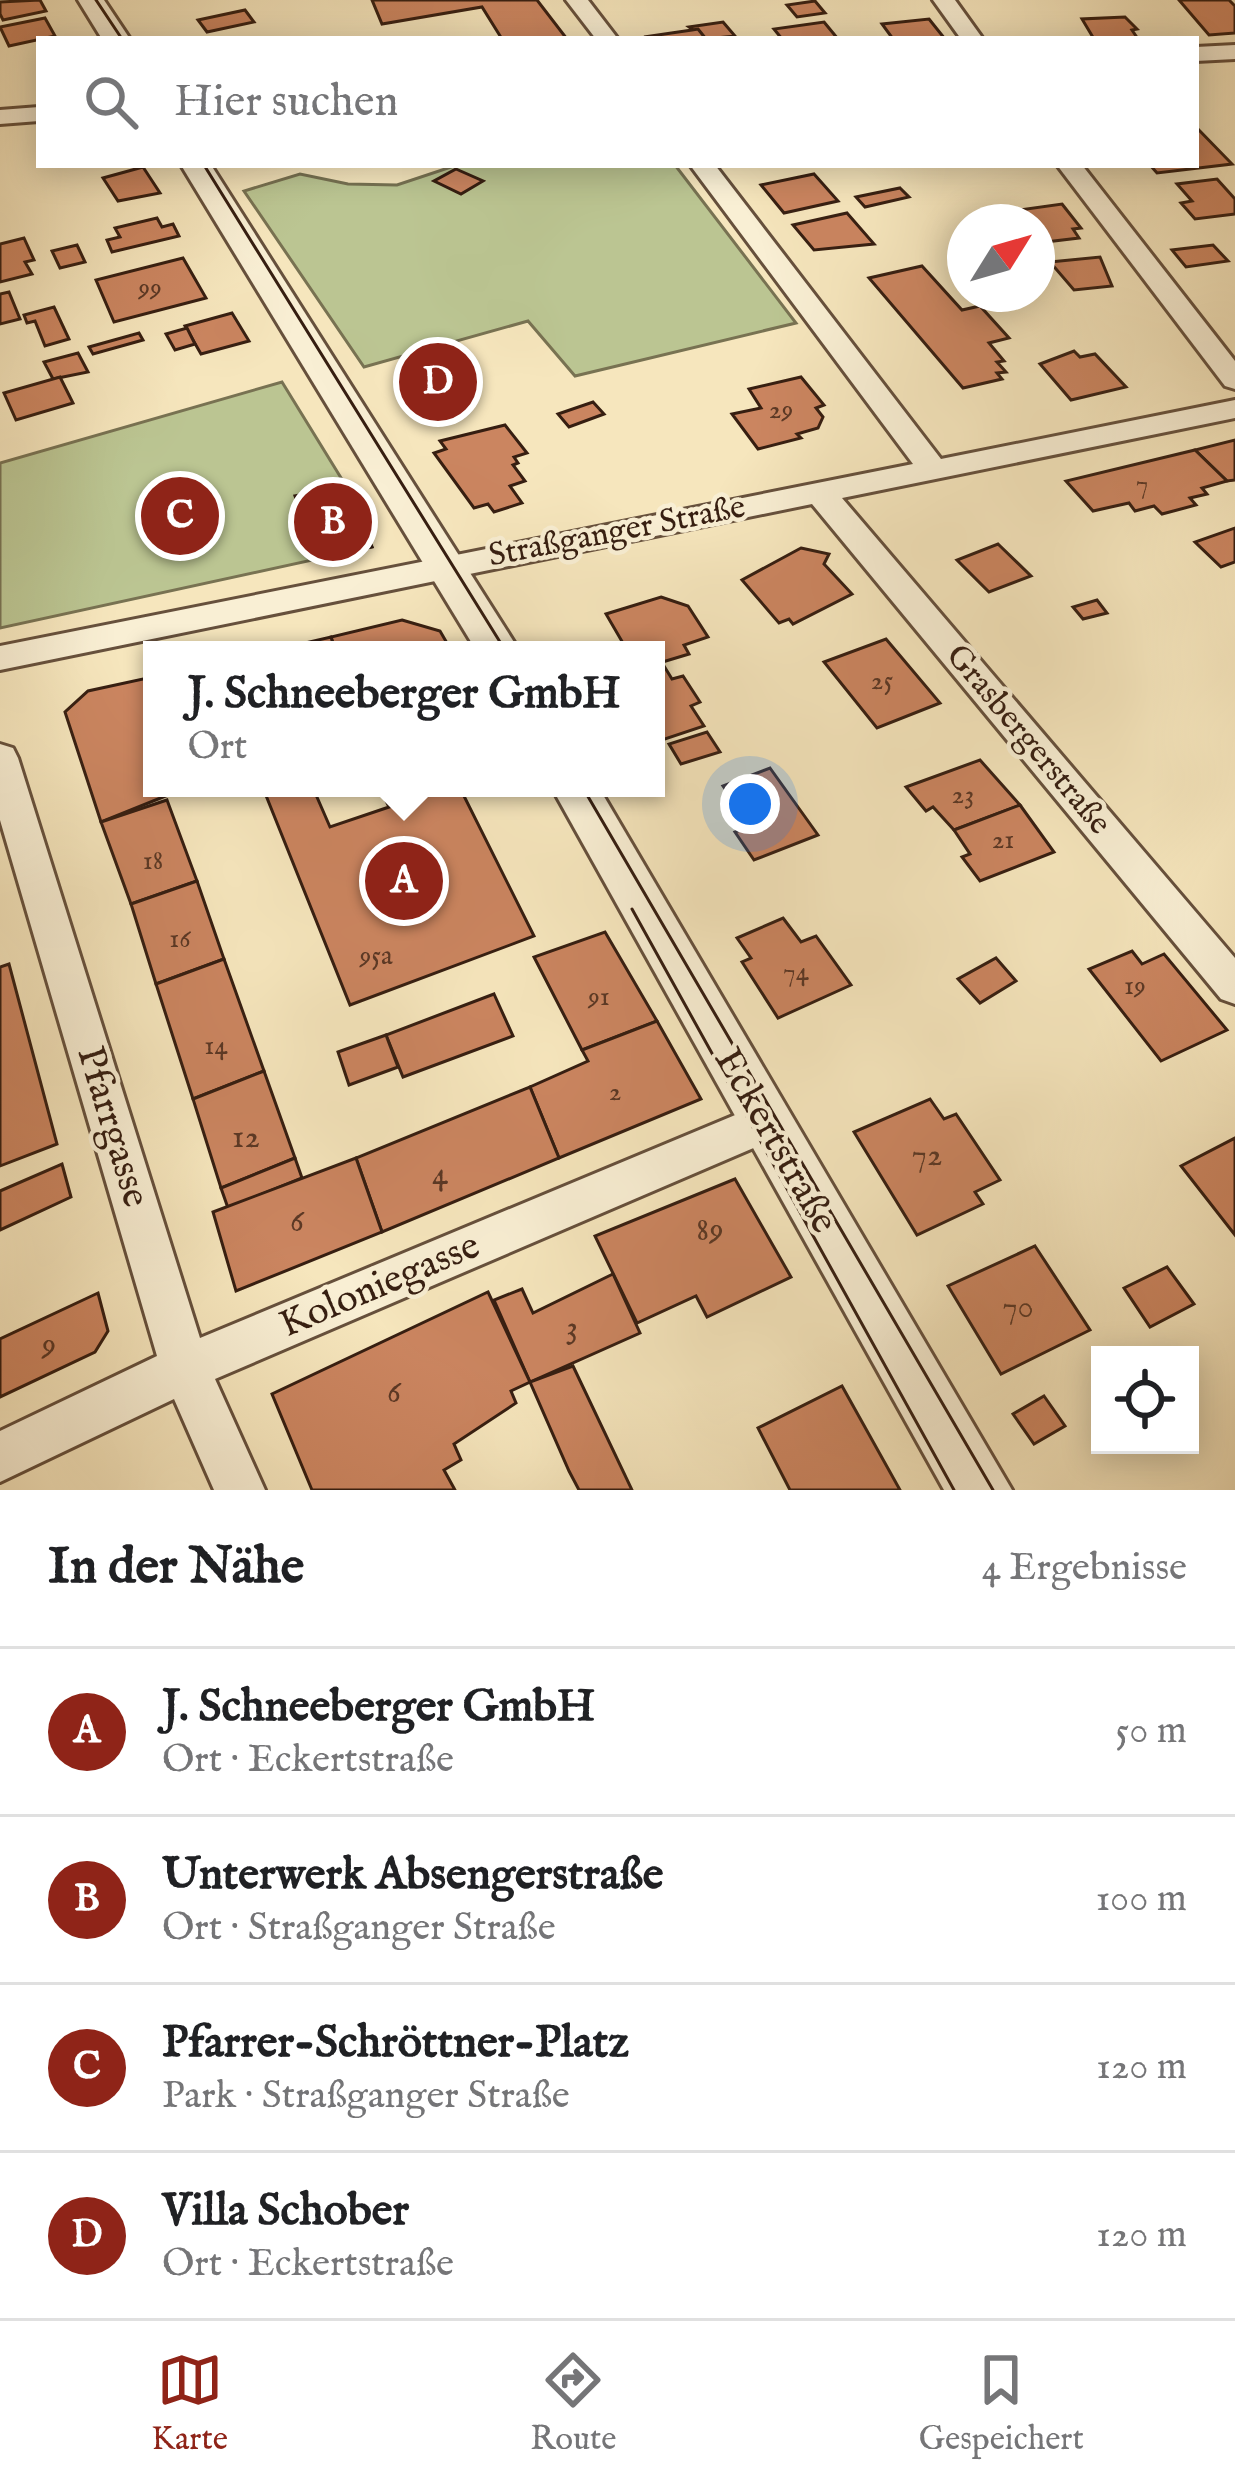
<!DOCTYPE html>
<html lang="de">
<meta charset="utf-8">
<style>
:root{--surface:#fff;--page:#f6f6f6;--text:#202124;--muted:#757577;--line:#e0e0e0;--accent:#8f2418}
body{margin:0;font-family:"IM FELL English",serif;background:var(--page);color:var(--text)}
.controls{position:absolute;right:36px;bottom:36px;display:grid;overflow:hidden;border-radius:0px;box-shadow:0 6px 30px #0003}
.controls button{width:108px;height:108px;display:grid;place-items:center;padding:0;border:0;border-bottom:3px solid var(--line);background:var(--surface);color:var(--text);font:60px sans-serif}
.compass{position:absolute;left:947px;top:204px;width:108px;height:108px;border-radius:50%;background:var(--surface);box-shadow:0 6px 30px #0003;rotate:53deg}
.you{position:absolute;left:750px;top:804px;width:42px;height:42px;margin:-30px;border:9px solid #fff;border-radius:50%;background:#1a73e8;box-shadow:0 0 0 18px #1a73e833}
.badge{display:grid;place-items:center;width:78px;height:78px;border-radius:50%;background:var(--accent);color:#fff;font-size:39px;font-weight:700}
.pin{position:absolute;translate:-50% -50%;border:6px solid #fff;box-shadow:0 3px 12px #0006}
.popup{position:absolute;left:143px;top:641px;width:522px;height:156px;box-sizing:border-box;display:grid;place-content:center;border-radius:0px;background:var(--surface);filter:drop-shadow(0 3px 9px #0005);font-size:39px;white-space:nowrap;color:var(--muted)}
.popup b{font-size:45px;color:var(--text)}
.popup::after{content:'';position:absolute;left:50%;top:100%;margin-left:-24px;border:24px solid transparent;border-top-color:var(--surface)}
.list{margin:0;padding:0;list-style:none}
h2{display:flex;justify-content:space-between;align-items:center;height:156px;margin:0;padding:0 48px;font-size:51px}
h2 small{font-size:39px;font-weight:400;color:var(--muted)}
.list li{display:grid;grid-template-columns:78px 1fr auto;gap:36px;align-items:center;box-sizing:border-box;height:168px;padding:0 48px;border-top:3px solid var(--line)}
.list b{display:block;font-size:45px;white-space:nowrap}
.list p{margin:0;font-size:39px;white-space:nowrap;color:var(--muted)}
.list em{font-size:39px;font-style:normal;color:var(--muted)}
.icon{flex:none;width:66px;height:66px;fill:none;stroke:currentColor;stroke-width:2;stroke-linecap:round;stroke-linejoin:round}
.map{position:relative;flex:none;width:1235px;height:1490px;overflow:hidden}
.search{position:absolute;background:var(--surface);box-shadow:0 6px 30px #0003;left:36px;right:36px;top:36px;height:132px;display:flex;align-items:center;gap:30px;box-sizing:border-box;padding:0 42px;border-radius:0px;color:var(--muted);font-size:45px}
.sheet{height:828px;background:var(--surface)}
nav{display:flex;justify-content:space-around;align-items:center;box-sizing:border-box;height:168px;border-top:3px solid var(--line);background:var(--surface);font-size:33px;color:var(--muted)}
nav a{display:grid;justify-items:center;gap:6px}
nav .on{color:var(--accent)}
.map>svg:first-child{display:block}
.green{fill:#bbc592;stroke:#787252;stroke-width:3}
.building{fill:#cb8560;stroke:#361e11;stroke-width:3}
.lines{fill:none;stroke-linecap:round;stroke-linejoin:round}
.minor-casing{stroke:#66503c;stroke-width:6}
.tertiary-casing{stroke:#66503c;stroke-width:6}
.minor{fill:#f9efd4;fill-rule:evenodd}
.tertiary{fill:#f9efd4;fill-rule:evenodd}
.tram{stroke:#361e11;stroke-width:3}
.labels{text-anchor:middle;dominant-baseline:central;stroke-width:9;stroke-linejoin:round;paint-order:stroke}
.number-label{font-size:27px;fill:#5b3825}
.street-label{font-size:33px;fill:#361e11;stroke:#f9efd4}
.near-number-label{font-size:33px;fill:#5b3825}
.near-street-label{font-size:39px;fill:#361e11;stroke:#f9efd4}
</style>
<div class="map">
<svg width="1235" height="1490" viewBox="0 0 1235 1490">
<rect width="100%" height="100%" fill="#f6e6bd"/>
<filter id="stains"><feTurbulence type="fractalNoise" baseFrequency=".00167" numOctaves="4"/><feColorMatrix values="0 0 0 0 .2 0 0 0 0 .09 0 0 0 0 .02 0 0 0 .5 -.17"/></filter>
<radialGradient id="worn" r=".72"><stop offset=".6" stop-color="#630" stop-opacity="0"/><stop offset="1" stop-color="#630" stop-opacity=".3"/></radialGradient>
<g class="green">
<polygon points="457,165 675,165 796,323 575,376 528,321 364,367 244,191 300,174 348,184 397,185"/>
<polygon points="282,382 346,486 372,547 0,628 0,463"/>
</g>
<g class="building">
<polygon points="40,0 46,11 3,20 0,14 0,2"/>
<polygon points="372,0 537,0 567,39 502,39 482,7 382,24"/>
<polygon points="1179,0 1229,0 1235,6 1235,33 1209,35"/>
<polygon points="815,1 825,13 797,17 787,5"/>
<polygon points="245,10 254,22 207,32 198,20"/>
<polygon points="1125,17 1137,29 1132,30 1138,39 1094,39 1082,19"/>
<polygon points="45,18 55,36 9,46 0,27"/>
<polygon points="929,19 945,39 893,39 882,24"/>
<polygon points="723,22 735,36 706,39 689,27"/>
<polygon points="824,22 838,39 782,39 774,29"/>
<polygon points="698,29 706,39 644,37 692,30"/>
<polygon points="1196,127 1232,164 1157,173 1150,165 1196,165"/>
<polygon points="143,167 160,193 118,201 103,178"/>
<polygon points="456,169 483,181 461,194 434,181"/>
<polygon points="814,174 838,201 784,213 761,185"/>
<polygon points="1217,179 1235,199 1235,214 1195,219 1181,203 1192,201 1177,184"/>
<polygon points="900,188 909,197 865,207 856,197"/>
<polygon points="1062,204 1081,228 1073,229 1079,238 1037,243 1037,222 1021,222 1013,211"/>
<polygon points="847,213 874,244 814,250 793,225"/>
<polygon points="157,218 162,227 173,224 179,236 112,252 107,240 120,237 115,228"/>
<polygon points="24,238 34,260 25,262 32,274 0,282 0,244"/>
<polygon points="77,245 85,262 60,268 52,251"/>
<polygon points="1213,245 1228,261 1186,267 1172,250"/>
<polygon points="1100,257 1112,286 1074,290 1050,262"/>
<polygon points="183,258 206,298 114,322 96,280"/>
<polygon points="922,266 962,310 980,306 1009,338 989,343 1004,361 997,362 1006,372 997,373 1002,379 963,388 869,278"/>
<polygon points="9,292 20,319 0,324 0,294"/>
<polygon points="54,307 69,339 45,346 35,321 27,323 24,315"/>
<polygon points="232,313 249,341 201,354 185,326"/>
<polygon points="187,328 195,344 175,350 166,334"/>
<polygon points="139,333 143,340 93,354 89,347"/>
<polygon points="1074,351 1080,357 1095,354 1126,387 1071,400 1040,364"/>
<polygon points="78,353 88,372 53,379 44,362"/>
<polygon points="450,353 475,386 461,391 466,398 424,402 413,394 399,368"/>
<polygon points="60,377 73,403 16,420 4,393"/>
<polygon points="801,377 824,405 816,408 823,417 818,428 797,434 801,438 758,449 732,414 761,408 749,389"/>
<polygon points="593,402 604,414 569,427 558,414"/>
<polygon points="505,425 527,453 514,457 518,463 513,465 525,481 510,486 522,503 494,512 488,504 474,508 434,453 446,449 440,441"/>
<polygon points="1235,440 1235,480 1227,481 1195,450"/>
<polygon points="1195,450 1227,481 1202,488 1207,494 1190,498 1196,505 1162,514 1154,506 1135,511 1129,503 1093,511 1066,481"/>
<polygon points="346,486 372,547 318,559 295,496"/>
<polygon points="1235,528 1235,562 1221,567 1195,542"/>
<polygon points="998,544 1031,576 989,592 957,560"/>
<polygon points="801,548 829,554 824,564 852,594 793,624 789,619 779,623 742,580"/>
<polygon points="661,597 688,606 708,637 684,645 689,654 656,664 656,650 627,650 606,614"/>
<polygon points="1097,600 1107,613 1083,619 1073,607"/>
<polygon points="402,620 440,631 451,650 335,650 331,637"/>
<polygon points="331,637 335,650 275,650"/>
<polygon points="886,639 940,703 877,728 824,662"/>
<polygon points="664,666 672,679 683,676 700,702 691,706 704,726 656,742 656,668"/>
<polygon points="152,677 152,788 183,789 101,822 65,712 88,691"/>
<polygon points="707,732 720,752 681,764 669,744"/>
<polygon points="980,760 1020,805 954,830 933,807 926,811 906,787"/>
<polygon points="770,768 818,835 754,860 735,832 751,826 723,786"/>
<polygon points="263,788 313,788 330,827 389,807 380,788 460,788 534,936 350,1005"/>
<polygon points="167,800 197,881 131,904 101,822"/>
<polygon points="1020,805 1054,852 980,881 962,857 970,854 954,830"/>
<polygon points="197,881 224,959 156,984 131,904"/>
<polygon points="783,918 801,942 816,936 851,985 778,1018 742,962 751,958 737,938"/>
<polygon points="605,932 657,1021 582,1050 534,957"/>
<polygon points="1132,951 1142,964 1164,954 1227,1030 1161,1061 1089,969"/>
<polygon points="996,958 1016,981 980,1003 958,979"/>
<polygon points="224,959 264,1071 193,1099 156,984"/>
<polygon points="9,964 57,1144 0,1166 0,967"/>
<polygon points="494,994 513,1036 403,1077 386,1035"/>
<polygon points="657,1021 701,1099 559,1158 530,1087 588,1061 582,1050"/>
<polygon points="386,1035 398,1067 349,1085 338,1052"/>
<polygon points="264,1071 295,1158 221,1188 193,1099"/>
<polygon points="530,1087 559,1158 382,1232 356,1158"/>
<polygon points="930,1099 944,1119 956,1114 1000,1180 975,1192 983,1204 917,1235 854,1132"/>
<polygon points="1235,1138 1235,1235 1181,1166"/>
<polygon points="295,1158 302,1178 228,1208 221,1188"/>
<polygon points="356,1158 382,1232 236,1291 213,1212"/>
<polygon points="62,1164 71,1197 0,1230 0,1191"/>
<polygon points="735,1179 791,1277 707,1317 696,1296 637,1323 595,1236"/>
<polygon points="1035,1246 1090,1330 1001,1374 948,1286"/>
<polygon points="1167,1267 1194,1304 1150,1327 1124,1288"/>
<polygon points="613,1274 640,1333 530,1382 494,1300 522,1289 533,1313"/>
<polygon points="488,1292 530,1382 511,1391 516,1403 454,1444 461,1460 444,1470 455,1490 312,1490 272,1394"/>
<polygon points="98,1293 108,1331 95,1352 0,1397 0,1339"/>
<polygon points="573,1366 632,1490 579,1490 569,1471 530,1382"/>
<polygon points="842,1386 900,1490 790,1490 758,1428"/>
<polygon points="1044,1396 1065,1426 1034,1444 1013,1414"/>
</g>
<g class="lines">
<g class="minor-casing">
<g id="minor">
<polygon points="566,0 588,0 618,39 596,39"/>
<polygon points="933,0 955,0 983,39 961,39"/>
<polygon points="1235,45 1235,59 1196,61 1196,47"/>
<polygon points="39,107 39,121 0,124 0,110"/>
<polygon points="690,165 715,165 941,459 1235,400 1235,418 842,498 1235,958 1235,1004 1221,999 812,504 0,670 0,646 913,464"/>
<polygon points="1057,165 1082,165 1235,361 1235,389 1225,386"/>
<polygon points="0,744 13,748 18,758 200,1338 764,1103 779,1109 786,1123 779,1137 215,1379 265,1490 214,1490 174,1399 0,1482 0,1431 157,1356 0,820"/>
</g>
</g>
<g class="tertiary-casing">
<g id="tertiary">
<polygon points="78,0 104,0 130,39 102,39"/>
<polygon points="181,165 211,165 519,650 476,650"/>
<polygon points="552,788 599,788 1012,1490 944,1490"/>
</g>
</g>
<use href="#minor" class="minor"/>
<use href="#tertiary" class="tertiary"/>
<g class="tram">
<polyline points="96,0 122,39"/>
<polyline points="204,165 505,650"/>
<polyline points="583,788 993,1490"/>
<polyline points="632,909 954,1490"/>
</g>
</g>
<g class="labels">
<g class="number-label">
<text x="150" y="289">99</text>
<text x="781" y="411">29</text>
<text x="1142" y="485">7</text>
<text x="882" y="682">25</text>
<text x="963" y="796">23</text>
<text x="1003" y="841">21</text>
<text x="153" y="862">18</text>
<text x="180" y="940">16</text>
<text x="376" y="957">95a</text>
<text x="796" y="973">74</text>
<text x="1135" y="987">19</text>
<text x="599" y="998">91</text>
<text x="216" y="1047">14</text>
<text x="615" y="1093">2</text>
</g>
<g class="street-label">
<text transform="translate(617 532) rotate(-11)">Straßganger Straße</text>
<text transform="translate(1028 740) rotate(50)">Grasbergerstraße</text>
</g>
<g class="near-number-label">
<text x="246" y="1138">12</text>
<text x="927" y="1156">72</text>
<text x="440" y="1175">4</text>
<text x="297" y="1222">6</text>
<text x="710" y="1231">89</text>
<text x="1018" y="1308">70</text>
<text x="572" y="1328">3</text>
<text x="49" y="1346">9</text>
<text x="394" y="1393">6</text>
</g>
<g class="near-street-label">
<text transform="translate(112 1127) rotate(73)">Pfarrgasse</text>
<text transform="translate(775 1141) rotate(60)">Eckertstraße</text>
<text transform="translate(380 1286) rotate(-23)">Koloniegasse</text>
</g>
</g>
<rect width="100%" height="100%" filter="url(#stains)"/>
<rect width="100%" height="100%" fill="url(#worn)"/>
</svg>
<div class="controls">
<button><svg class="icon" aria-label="locate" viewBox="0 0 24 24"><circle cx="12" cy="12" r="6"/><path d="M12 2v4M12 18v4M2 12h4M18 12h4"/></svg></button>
</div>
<svg class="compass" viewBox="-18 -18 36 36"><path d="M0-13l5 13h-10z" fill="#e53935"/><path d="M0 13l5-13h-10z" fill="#757577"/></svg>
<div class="you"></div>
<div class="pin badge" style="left:404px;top:881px">A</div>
<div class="popup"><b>J. Schneeberger GmbH</b>Ort</div>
<div class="pin badge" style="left:333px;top:522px">B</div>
<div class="pin badge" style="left:180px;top:516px">C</div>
<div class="pin badge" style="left:438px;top:382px">D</div>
<div class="search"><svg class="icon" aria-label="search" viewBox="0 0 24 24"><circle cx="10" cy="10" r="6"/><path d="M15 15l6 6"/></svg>Hier suchen</div>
</div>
<section class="sheet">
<h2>In der Nähe<small>4 Ergebnisse</small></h2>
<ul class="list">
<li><span class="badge">A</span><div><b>J. Schneeberger GmbH</b><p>Ort · Eckertstraße</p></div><em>50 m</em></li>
<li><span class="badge">B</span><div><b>Unterwerk Absengerstraße</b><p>Ort · Straßganger Straße</p></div><em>100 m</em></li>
<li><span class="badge">C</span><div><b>Pfarrer-Schröttner-Platz</b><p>Park · Straßganger Straße</p></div><em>120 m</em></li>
<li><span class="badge">D</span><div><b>Villa Schober</b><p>Ort · Eckertstraße</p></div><em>120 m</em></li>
</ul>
</section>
<nav>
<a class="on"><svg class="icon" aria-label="map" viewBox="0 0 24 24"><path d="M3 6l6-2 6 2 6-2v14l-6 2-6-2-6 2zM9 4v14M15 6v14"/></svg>Karte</a>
<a><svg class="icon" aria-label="directions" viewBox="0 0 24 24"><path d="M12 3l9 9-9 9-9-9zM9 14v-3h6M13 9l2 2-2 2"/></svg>Route</a>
<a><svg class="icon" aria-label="saved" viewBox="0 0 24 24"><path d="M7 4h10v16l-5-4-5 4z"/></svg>Gespeichert</a>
</nav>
